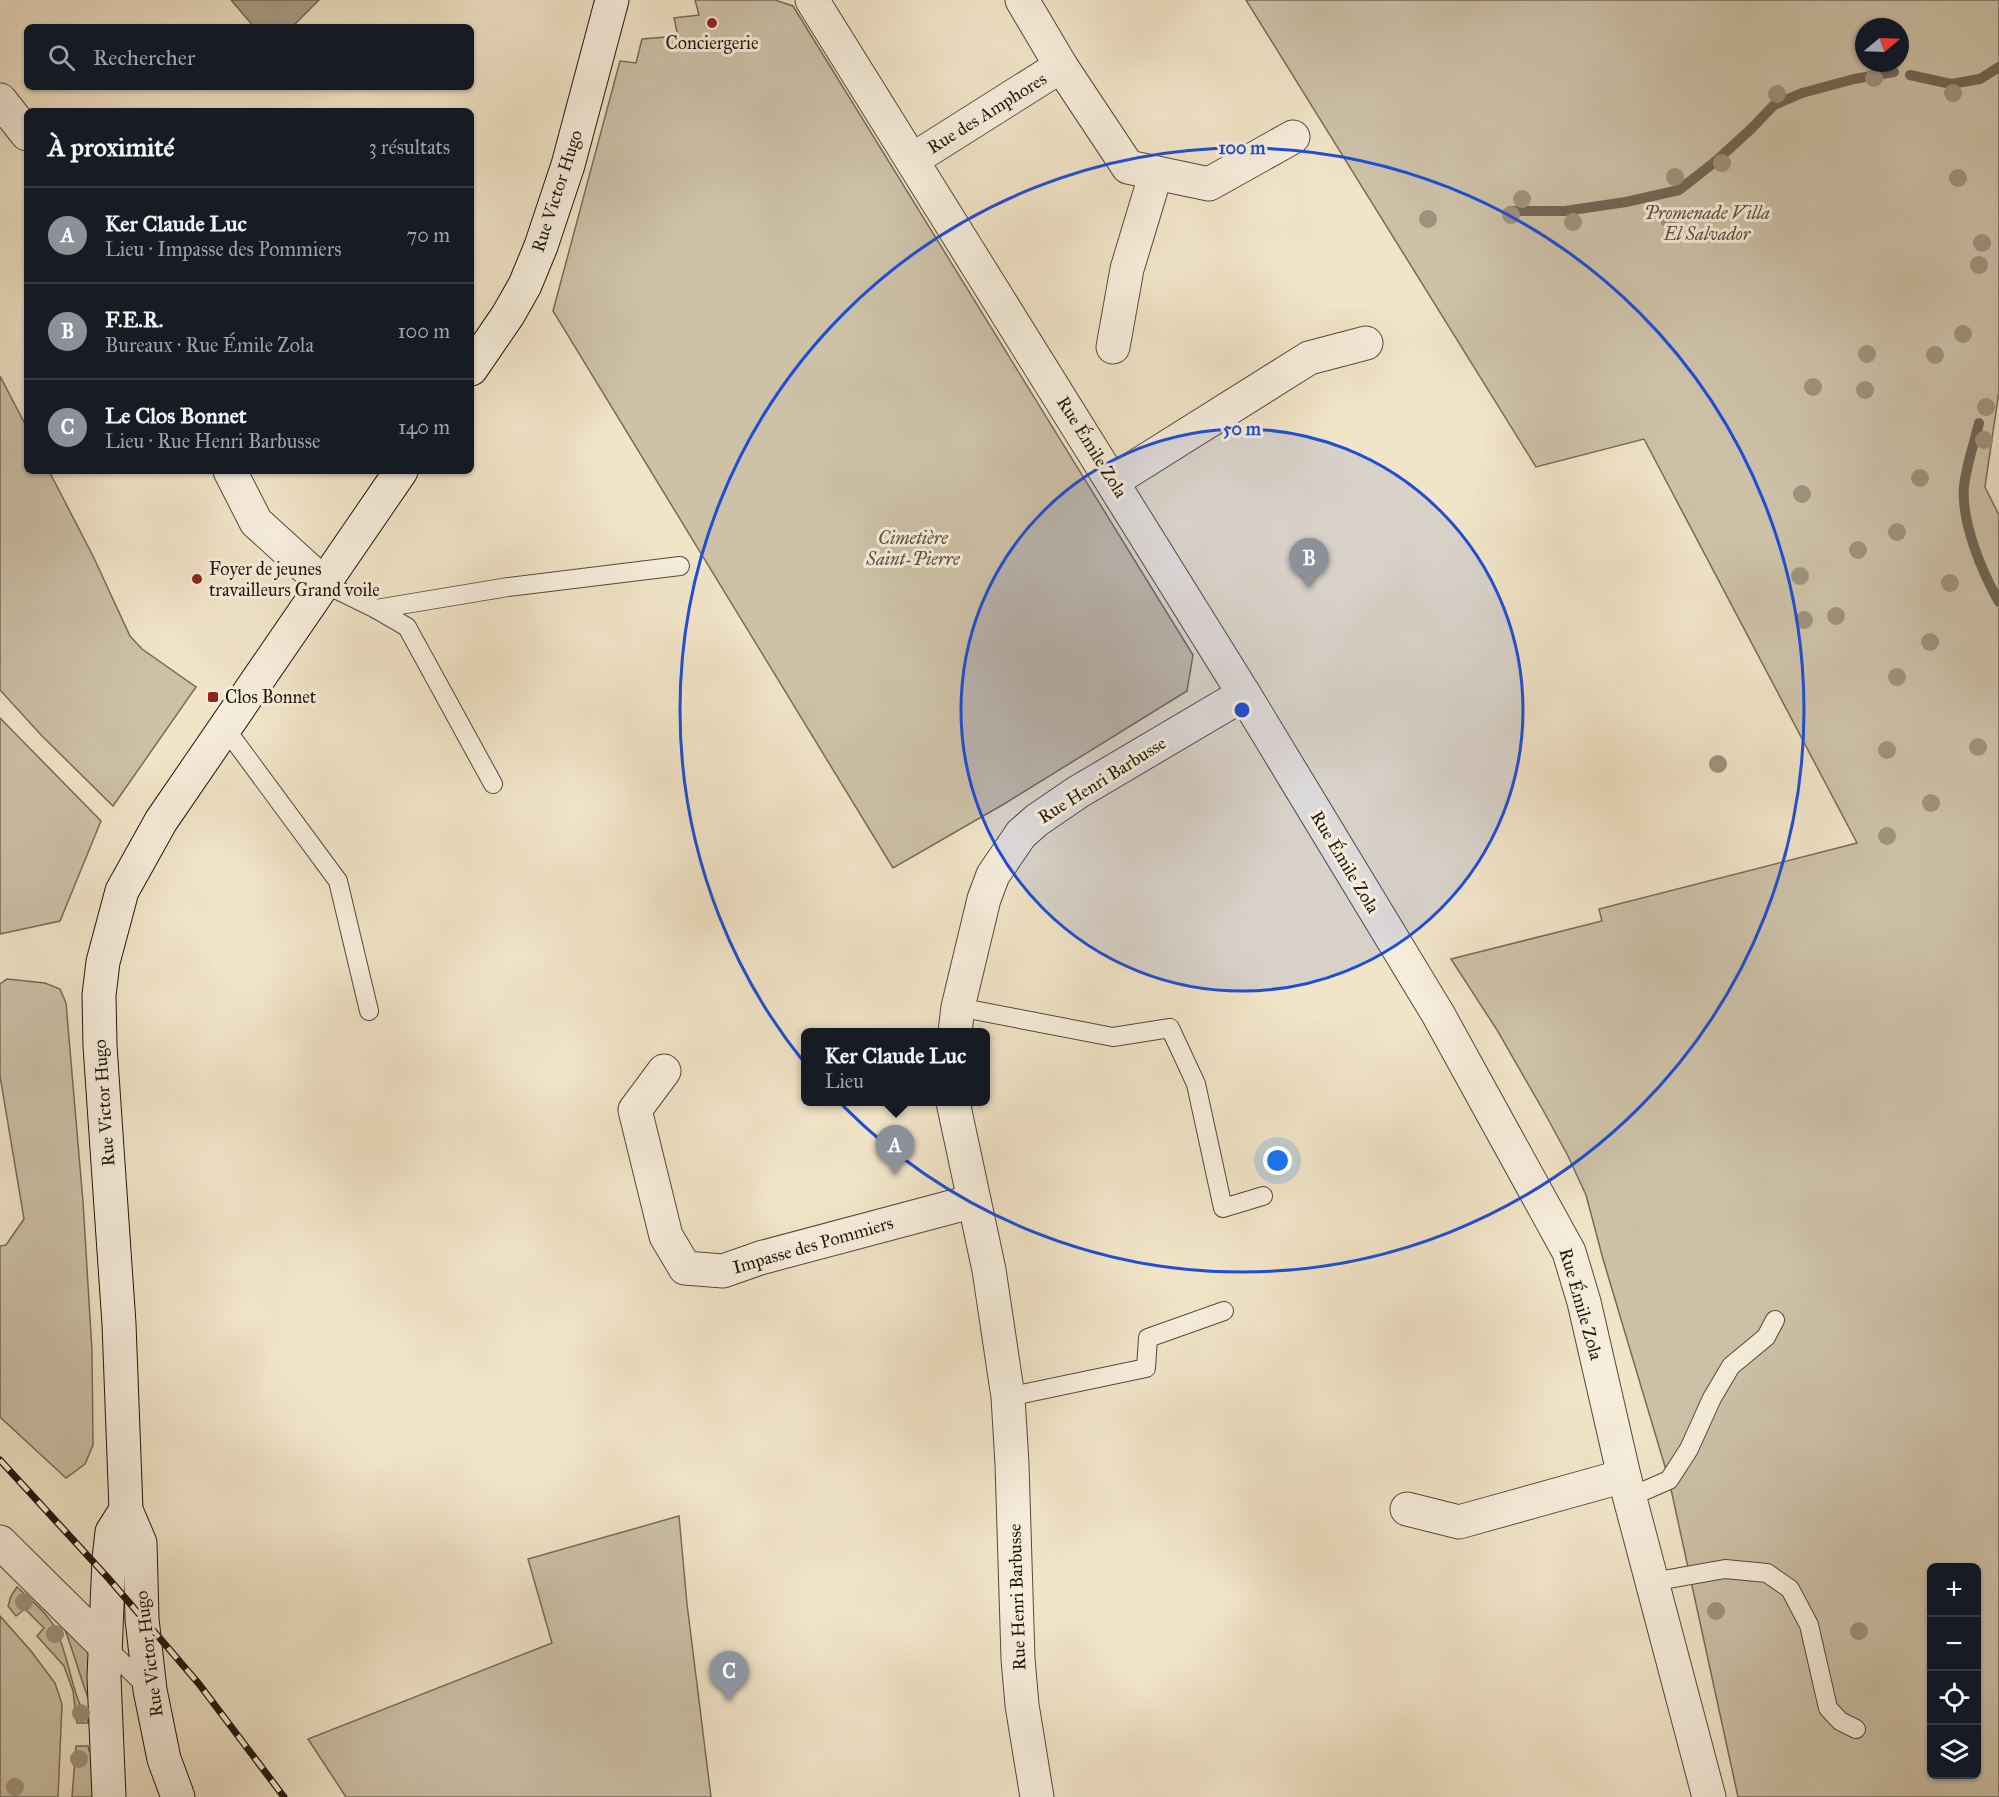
<!DOCTYPE html>
<html lang="fr">
<meta charset="utf-8">
<style>
:root{--surface:#171b24;--page:#242831;--text:#f1f3f6;--muted:#9ea1a6;--line:#363941;--accent:#8c9099}
body{margin:0;font-family:"IM FELL Great Primer",serif;background:var(--page);color:var(--text)}
.controls{position:absolute;right:18px;bottom:18px;display:grid;overflow:hidden;border-radius:9px;box-shadow:0 2px 4px #0004}
.controls button{width:54px;height:54px;display:grid;place-items:center;padding:0;border:0;border-bottom:2px solid var(--line);background:var(--surface);color:var(--text);font:30px sans-serif}
.compass{position:absolute;left:1855px;top:18px;width:54px;height:54px;border-radius:50%;background:var(--surface);box-shadow:0 2px 4px #0004;rotate:71deg}
.you{position:absolute;left:1278px;top:1161px;width:21px;height:21px;margin:-15px;border:4px solid #fff;border-radius:50%;background:#1a73e8;box-shadow:0 0 0 9px #1a73e833}
.badge{display:grid;place-items:center;width:39px;height:39px;border-radius:50%;background:var(--accent);color:#fff;font-size:20px;font-weight:700}
.pin{position:absolute;translate:-50% -50px;filter:drop-shadow(0 2px 3px #0008)}
.pin::after{content:'';position:absolute;top:32px;width:21px;height:18px;background:inherit;clip-path:polygon(0 0,100% 0,50% 100%)}
.popup{position:absolute;left:801px;top:1028px;width:189px;height:78px;box-sizing:border-box;display:grid;place-content:center;border-radius:9px;background:var(--surface);filter:drop-shadow(0 2px 4px #0005);font-size:20px;white-space:nowrap;color:var(--muted)}
.popup b{font-size:22px;color:var(--text)}
.popup::after{content:'';position:absolute;left:50%;top:100%;margin-left:-12px;border:12px solid transparent;border-top-color:var(--surface)}
.list{margin:0;padding:0;list-style:none}
h2{display:flex;justify-content:space-between;align-items:center;height:78px;margin:0;padding:0 24px;font-size:26px}
h2 small{font-size:20px;font-weight:400;color:var(--muted)}
.list li{display:grid;grid-template-columns:39px 1fr auto;gap:18px;align-items:center;box-sizing:border-box;height:96px;padding:0 24px;border-top:2px solid var(--line)}
.list b{display:block;font-size:22px;white-space:nowrap}
.list p{margin:0;font-size:20px;white-space:nowrap;color:var(--muted)}
.list em{font-size:20px;font-style:normal;color:var(--muted)}
.icon{flex:none;width:33px;height:33px;fill:none;stroke:currentColor;stroke-width:2;stroke-linecap:round;stroke-linejoin:round}
.map{position:relative;flex:none;width:1999px;height:1797px;overflow:hidden}
.search{position:absolute;background:var(--surface);box-shadow:0 2px 4px #0004;left:24px;top:24px;width:450px;height:66px;display:flex;align-items:center;gap:15px;box-sizing:border-box;padding:0 21px;border-radius:9px;color:var(--muted);font-size:22px}
.panel{position:absolute;background:var(--surface);box-shadow:0 2px 4px #0004;left:24px;top:108px;width:450px;height:366px;border-radius:9px}
.map>svg:first-child{display:block}
.green{fill:#cdc1a7;stroke:#766b5a;stroke-width:1.5;fill-rule:evenodd}
.water{fill:#aa9e87;stroke:#736756;stroke-width:1.5}
.lines{fill:none;stroke-linecap:round;stroke-linejoin:round}
.stream{stroke:#736756;stroke-width:10}
.lane-casing{stroke:#54493b;stroke-width:20}
.street-casing{stroke:#54493b;stroke-width:35}
.secondary-casing{stroke:#20150c;stroke-width:35}
.lane{stroke:#f6eddb;stroke-width:18}
.street{stroke:#f6eddb;stroke-width:33}
.secondary{stroke:#f6eddb;stroke-width:33}
.rail-casing{stroke:#20150c;stroke-width:7}
.rail{stroke:#f6eddb;stroke-width:4.5;stroke-dasharray:14;stroke-linecap:butt}
.tree{fill:#a0937e}
.ring{fill:none;stroke:#1d4ed8;stroke-width:3}
.poi-dot{fill:#8f2418;stroke:#f6eddb;stroke-width:2}
.labels{text-anchor:middle;dominant-baseline:central;stroke-width:6;stroke-linejoin:round;paint-order:stroke}
.poi-label{font-size:18px;fill:#20150c;stroke:#f6eddb;text-anchor:start}
.street-label{font-size:18px;fill:#20150c;stroke:#f6eddb}
.park-label{font-size:18px;font-style:italic;fill:#5d5142;stroke:#f6eddb}
.centre{fill:#1d4ed8;stroke:#f6eddb;stroke-width:3}
.ring-label{font-size:18px;text-anchor:middle;font-weight:bold;fill:#1d4ed8;stroke:#f6eddb;stroke-width:6;stroke-linejoin:round;paint-order:stroke}
</style>
<div class="map">
<svg width="1999" height="1797" viewBox="0 0 1999 1797">
<rect width="100%" height="100%" fill="#f1e4c7"/>
<filter id="stains"><feTurbulence type="fractalNoise" baseFrequency=".00333" numOctaves="4"/><feColorMatrix values="0 0 0 0 .2 0 0 0 0 .09 0 0 0 0 .02 0 0 0 .5 -.17"/></filter>
<radialGradient id="worn" r=".72"><stop offset=".6" stop-color="#630" stop-opacity="0"/><stop offset="1" stop-color="#630" stop-opacity=".3"/></radialGradient>
<g class="green">
<polygon points="695,0 775,0 793,6 1193,655 1187,691 1004,804 893,868 553,311 620,61 636,63 642,39 678,36 674,18 699,15"/>
<path d="M 1246,0 L 1999,0 L 1999,391 L 1985,487 L 1999,515 L 1999,1797 L 1738,1797 L 1669,1480 L 1603,1259 L 1586,1195 L 1568,1156 L 1543,1110 L 1497,1030 L 1451,959 L 1602,921 L 1599,909 L 1857,843 L 1644,439 L 1536,467 ZM 1864,27 L 1900,27 L 1900,63 L 1864,63 ZM 1932,1568 L 1976,1568 L 1976,1774 L 1932,1774 Z"/>
<polygon points="0,376 27,428 27,471 49,471 93,556 130,636 142,649 196,687 113,806 42,736 0,690"/>
<polygon points="0,718 101,821 60,921 0,934"/>
<polygon points="7,979 45,983 60,989 66,1003 83,1202 92,1351 93,1445 85,1464 66,1478 0,1417 0,1246 6,1245 24,1219 0,1076 0,984"/>
<polygon points="679,1516 687,1604 711,1797 346,1797 308,1739 552,1643 528,1559"/>
<path d="M 17,1587 C 30,1599 49,1614 57,1632 C 70,1661 72,1696 89,1723 L 77,1723 L 73,1691 L 64,1666 L 37,1636 L 44,1628 L 25,1609 L 16,1616 L 8,1606 L 11,1596 Z"/>
<polygon points="0,1616 31,1651 55,1683 62,1704 58,1797 0,1797"/>
<path d="M 61,1620 L 91,1645 L 94,1713 C 81,1683 74,1650 61,1620 Z"/>
<polygon points="76,1746 88,1746 89,1751 101,1749 97,1797 72,1797"/>
</g>
<polygon class="water" points="231,0 319,0 292,27 254,27"/>
<g class="lines">
<g class="stream">
<polyline points="1910,75 1951,84 1980,79 1999,67"/>
<polyline points="1510,211 1565,211 1626,202 1679,190 1716,161 1751,129 1774,105 1802,93 1854,79 1894,72"/>
<path d="M 1979,423 C 1974,444 1966,466 1964,487 C 1961,522 1982,572 1999,602"/>
</g>
<g class="lane-casing">
<g id="lane">
<polyline points="323,583 376,609 407,627 493,784"/>
<polyline points="376,609 508,587 680,566"/>
<polyline points="225,728 338,881 369,1011"/>
<polyline points="958,1007 1113,1037 1170,1028 1196,1084 1223,1208 1263,1196"/>
<polyline points="1008,1397 1146,1368 1148,1338 1224,1311"/>
<polyline points="1630,1497 1669,1480 1689,1449 1712,1398 1731,1366 1766,1337 1775,1320"/>
<polyline points="1652,1582 1725,1569 1767,1573 1790,1589 1809,1625 1828,1708 1840,1721 1856,1729"/>
<polyline points="105,1646 149,1689"/>
</g>
</g>
<g class="street-casing">
<g id="street">
<polyline points="812,0 1244,694 1438,1014 1569,1252 1584,1302 1624,1476 1709,1797"/>
<polyline points="1022,0 1061,66"/>
<polyline points="0,100 27,134"/>
<polyline points="912,160 1061,66 1128,167 1209,184 1293,137"/>
<polyline points="1113,347 1127,269 1156,173"/>
<polyline points="230,471 256,522 323,583"/>
<polyline points="1113,481 1309,358 1366,343"/>
<polyline points="955,1032 958,1007 984,899 993,875 1021,834 1037,820 1078,792 1244,694"/>
<polyline points="664,1071 635,1110 666,1236 685,1268 723,1271 760,1258 974,1201"/>
<polyline points="953,1102 989,1270 1008,1397 1012,1464 1018,1659 1022,1705 1037,1797"/>
<polyline points="1407,1509 1459,1522 1624,1476"/>
<polyline points="0,1542 105,1646"/>
</g>
</g>
<g class="secondary-casing">
<g id="secondary">
<polyline points="471,369 508,315 525,285 541,246 568,165 612,0"/>
<polyline points="109,1797 104,1677 109,1559 112,1532 126,1510"/>
<polyline points="178,1797 164,1759 150,1690 142,1619 140,1543 126,1510 119,1324 100,1046 99,995 103,962 122,891 161,821 401,471"/>
</g>
</g>
<use href="#lane" class="lane"/>
<use href="#street" class="street"/>
<use href="#secondary" class="secondary"/>
<g class="rail-casing">
<polyline id="rail" points="0,1460 109,1579 199,1684 284,1797"/>
</g>
<use href="#rail" class="rail"/>
</g>
<g class="tree">
<circle cx="1874" cy="78" r="9"/>
<circle cx="1953" cy="93" r="9"/>
<circle cx="1777" cy="94" r="9"/>
<circle cx="1722" cy="163" r="9"/>
<circle cx="1675" cy="177" r="9"/>
<circle cx="1958" cy="178" r="9"/>
<circle cx="1522" cy="199" r="9"/>
<circle cx="1511" cy="215" r="9"/>
<circle cx="1668" cy="218" r="9"/>
<circle cx="1428" cy="219" r="9"/>
<circle cx="1573" cy="222" r="9"/>
<circle cx="1982" cy="243" r="9"/>
<circle cx="1979" cy="265" r="9"/>
<circle cx="1963" cy="334" r="9"/>
<circle cx="1867" cy="354" r="9"/>
<circle cx="1935" cy="355" r="9"/>
<circle cx="1813" cy="387" r="9"/>
<circle cx="1865" cy="390" r="9"/>
<circle cx="1986" cy="407" r="9"/>
<circle cx="1984" cy="440" r="9"/>
<circle cx="1920" cy="478" r="9"/>
<circle cx="1802" cy="494" r="9"/>
<circle cx="1897" cy="532" r="9"/>
<circle cx="1858" cy="550" r="9"/>
<circle cx="1800" cy="576" r="9"/>
<circle cx="1950" cy="583" r="9"/>
<circle cx="1836" cy="616" r="9"/>
<circle cx="1804" cy="620" r="9"/>
<circle cx="1930" cy="642" r="9"/>
<circle cx="1897" cy="677" r="9"/>
<circle cx="1978" cy="747" r="9"/>
<circle cx="1887" cy="750" r="9"/>
<circle cx="1718" cy="764" r="9"/>
<circle cx="1931" cy="803" r="9"/>
<circle cx="1887" cy="836" r="9"/>
<circle cx="24" cy="1602" r="9"/>
<circle cx="1716" cy="1611" r="9"/>
<circle cx="1859" cy="1631" r="9"/>
<circle cx="55" cy="1634" r="9"/>
<circle cx="81" cy="1713" r="9"/>
<circle cx="79" cy="1759" r="9"/>
<circle cx="15" cy="1787" r="9"/>
</g>
<circle cx="1242" cy="710" r="281" fill="#1d4ed8" fill-opacity=".12"/>
<g class="ring">
<circle cx="1242" cy="710" r="281"/>
<circle cx="1242" cy="710" r="562"/>
</g>
<g class="poi-dot">
<circle cx="712" cy="23" r="6"/>
<circle cx="197" cy="579" r="6"/>
<rect x="207" y="691" width="12" height="12" rx="3"/>
</g>
<g class="labels">
<g class="poi-label">
<text x="712" y="43" text-anchor="middle">Conciergerie</text>
<text x="209" y="569">Foyer de jeunes<tspan x="209" dy="21">travailleurs Grand voile</tspan></text>
<text x="225" y="697">Clos Bonnet</text>
</g>
<g class="street-label">
<text transform="translate(987 113) rotate(-32)">Rue des Amphores</text>
<text transform="translate(557 191) rotate(-72)">Rue Victor Hugo</text>
<text transform="translate(1092 447) rotate(58)">Rue Émile Zola</text>
<text transform="translate(1102 780) rotate(-32)">Rue Henri Barbusse</text>
<text transform="translate(1345 862) rotate(59)">Rue Émile Zola</text>
<text transform="translate(104 1103) rotate(-94)">Rue Victor Hugo</text>
<text transform="translate(813 1245) rotate(-16)">Impasse des Pommiers</text>
<text transform="translate(1581 1304) rotate(74)">Rue Émile Zola</text>
<text transform="translate(1017 1597) rotate(-92)">Rue Henri Barbusse</text>
<text transform="translate(149 1654) rotate(-97)">Rue Victor Hugo</text>
</g>
<g class="park-label">
<text x="1707" y="213">Promenade Villa<tspan x="1707" dy="21">El Salvador</tspan></text>
<text x="913" y="538">Cimetière<tspan x="913" dy="21">Saint-Pierre</tspan></text>
</g>
</g>
<circle cx="1242" cy="710" r="9" class="centre"/>
<g class="ring-label">
<text x="1242" y="154">100 m</text>
<text x="1242" y="435">50 m</text>
</g>
<rect width="100%" height="100%" filter="url(#stains)"/>
<rect width="100%" height="100%" fill="url(#worn)"/>
</svg>
<div class="controls">
<button>+</button>
<button>−</button>
<button><svg class="icon" aria-label="locate" viewBox="0 0 24 24"><circle cx="12" cy="12" r="6"/><path d="M12 2v4M12 18v4M2 12h4M18 12h4"/></svg></button>
<button><svg class="icon" aria-label="layers" viewBox="0 0 24 24"><path d="M12 4l9 5-9 5-9-5zM3 14l9 5 9-5"/></svg></button>
</div>
<svg class="compass" viewBox="-18 -18 36 36"><path d="M0-13l5 13h-10z" fill="#e53935"/><path d="M0 13l5-13h-10z" fill="#9ea1a6"/></svg>
<div class="you"></div>
<div class="pin badge" style="left:895px;top:1175px">A</div>
<div class="popup"><b>Ker Claude Luc</b>Lieu</div>
<div class="pin badge" style="left:1309px;top:588px">B</div>
<div class="pin badge" style="left:729px;top:1701px">C</div>
<div class="search"><svg class="icon" aria-label="search" viewBox="0 0 24 24"><circle cx="10" cy="10" r="6"/><path d="M15 15l6 6"/></svg>Rechercher</div>
<section class="panel">
<h2>À proximité<small>3 résultats</small></h2>
<ul class="list">
<li><span class="badge">A</span><div><b>Ker Claude Luc</b><p>Lieu · Impasse des Pommiers</p></div><em>70 m</em></li>
<li><span class="badge">B</span><div><b>F.E.R.</b><p>Bureaux · Rue Émile Zola</p></div><em>100 m</em></li>
<li><span class="badge">C</span><div><b>Le Clos Bonnet</b><p>Lieu · Rue Henri Barbusse</p></div><em>140 m</em></li>
</ul>
</section>
</div>
